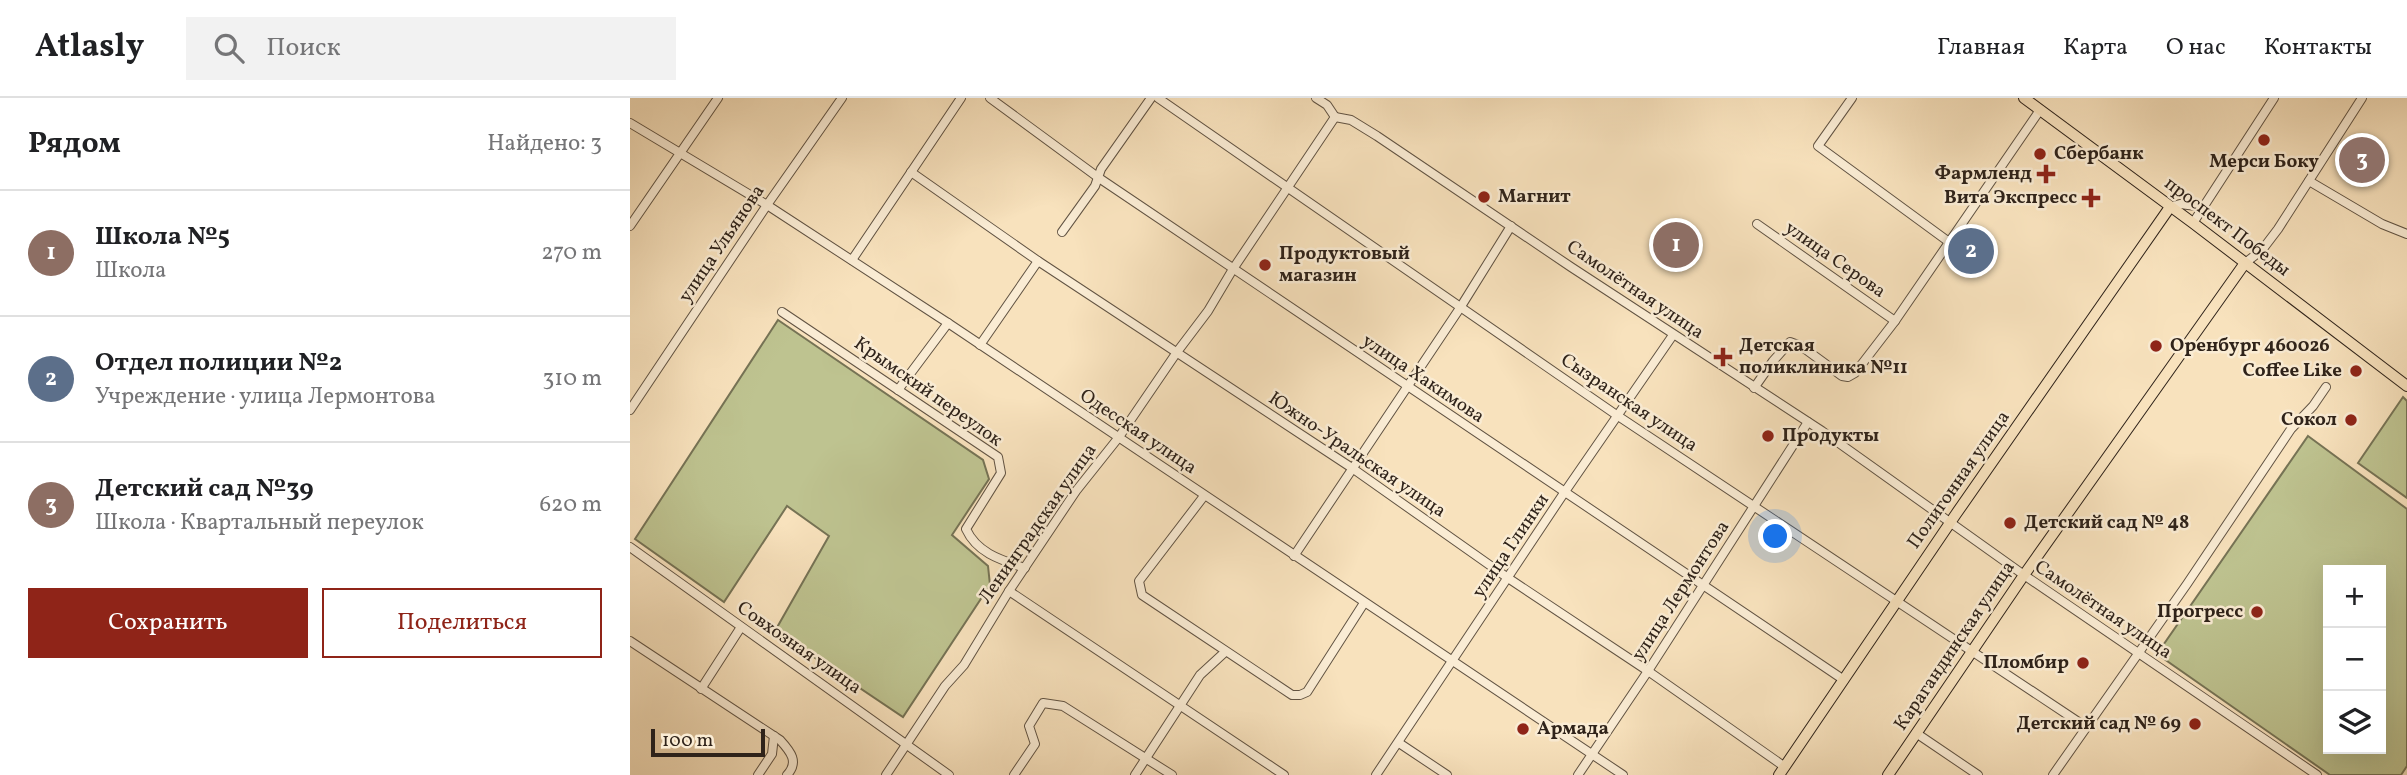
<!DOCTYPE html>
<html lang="ru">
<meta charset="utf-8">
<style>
:root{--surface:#fff;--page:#f2f2f2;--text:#202124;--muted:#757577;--line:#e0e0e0;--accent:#8f2418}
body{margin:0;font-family:Vollkorn,serif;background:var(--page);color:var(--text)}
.controls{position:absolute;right:21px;bottom:21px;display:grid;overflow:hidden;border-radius:0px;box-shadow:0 7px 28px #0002}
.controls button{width:63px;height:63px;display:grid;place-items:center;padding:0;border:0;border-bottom:2px solid var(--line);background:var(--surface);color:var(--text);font:35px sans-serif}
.scale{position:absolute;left:21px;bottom:18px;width:114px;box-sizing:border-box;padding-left:7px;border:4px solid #2f231a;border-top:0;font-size:19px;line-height:24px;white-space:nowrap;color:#2f231a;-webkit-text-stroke:5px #faecd4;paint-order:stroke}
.you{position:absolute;left:1146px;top:439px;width:24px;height:24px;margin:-18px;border:5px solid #fff;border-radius:50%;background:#1a73e8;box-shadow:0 0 0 10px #1a73e833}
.badge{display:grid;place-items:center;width:46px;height:46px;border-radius:50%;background:var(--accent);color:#fff;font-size:23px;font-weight:700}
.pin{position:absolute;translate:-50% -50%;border:4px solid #fff;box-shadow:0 2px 7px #0006}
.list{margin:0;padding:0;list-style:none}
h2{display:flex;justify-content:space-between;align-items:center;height:91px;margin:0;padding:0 28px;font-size:30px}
h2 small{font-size:23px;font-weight:400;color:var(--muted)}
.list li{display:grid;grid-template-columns:46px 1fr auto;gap:21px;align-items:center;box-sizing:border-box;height:126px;padding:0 28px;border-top:2px solid var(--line)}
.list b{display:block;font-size:26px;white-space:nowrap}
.list p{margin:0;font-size:23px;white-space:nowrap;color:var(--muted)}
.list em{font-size:23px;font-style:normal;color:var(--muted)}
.actions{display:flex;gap:14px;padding:21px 28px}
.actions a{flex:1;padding:16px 0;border:2px solid var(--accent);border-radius:0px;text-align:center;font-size:24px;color:var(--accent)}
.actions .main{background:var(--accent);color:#fff}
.icon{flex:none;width:38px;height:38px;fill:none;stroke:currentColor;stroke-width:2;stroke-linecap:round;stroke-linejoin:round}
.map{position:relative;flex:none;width:1777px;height:677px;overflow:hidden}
header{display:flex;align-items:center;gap:42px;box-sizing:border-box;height:98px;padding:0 35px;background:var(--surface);border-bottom:2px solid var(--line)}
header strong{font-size:33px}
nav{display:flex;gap:38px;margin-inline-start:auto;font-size:24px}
.search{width:490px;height:63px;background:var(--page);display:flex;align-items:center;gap:18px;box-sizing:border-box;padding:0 24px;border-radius:0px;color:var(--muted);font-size:26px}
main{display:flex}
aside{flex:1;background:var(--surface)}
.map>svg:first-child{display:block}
.green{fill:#bec390;stroke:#767355;stroke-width:2;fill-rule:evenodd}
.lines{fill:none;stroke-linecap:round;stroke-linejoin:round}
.minor-casing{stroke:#615343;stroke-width:10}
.major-casing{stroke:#2f231a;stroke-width:12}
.minor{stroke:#faecd4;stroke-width:8}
.major{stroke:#f8e2bd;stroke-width:10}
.poi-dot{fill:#8f2418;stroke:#faecd4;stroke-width:2.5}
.labels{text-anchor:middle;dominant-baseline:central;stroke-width:5;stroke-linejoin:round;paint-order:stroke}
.poi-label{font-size:19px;font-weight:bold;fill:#2f231a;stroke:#faecd4;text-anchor:start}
.street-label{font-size:19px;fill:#2f231a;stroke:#faecd4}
</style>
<header>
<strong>Atlasly</strong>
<div class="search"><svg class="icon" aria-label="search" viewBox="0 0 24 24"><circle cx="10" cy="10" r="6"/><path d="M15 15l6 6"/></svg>Поиск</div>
<nav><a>Главная</a><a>Карта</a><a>О нас</a><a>Контакты</a></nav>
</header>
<main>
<aside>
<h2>Рядом<small>Найдено: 3</small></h2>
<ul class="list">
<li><span class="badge" style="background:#8d6e63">1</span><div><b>Школа №5</b><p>Школа</p></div><em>270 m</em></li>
<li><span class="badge" style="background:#5c6f8a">2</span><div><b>Отдел полиции №2</b><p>Учреждение · улица Лермонтова</p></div><em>310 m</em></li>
<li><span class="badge" style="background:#8d6e63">3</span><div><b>Детский сад №39</b><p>Школа · Квартальный переулок</p></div><em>620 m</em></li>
</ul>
<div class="actions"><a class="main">Сохранить</a><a>Поделиться</a></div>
</aside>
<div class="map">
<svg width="1777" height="677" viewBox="0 0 1777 677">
<rect width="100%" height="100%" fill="#f8e2bd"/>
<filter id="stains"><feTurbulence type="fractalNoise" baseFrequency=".00286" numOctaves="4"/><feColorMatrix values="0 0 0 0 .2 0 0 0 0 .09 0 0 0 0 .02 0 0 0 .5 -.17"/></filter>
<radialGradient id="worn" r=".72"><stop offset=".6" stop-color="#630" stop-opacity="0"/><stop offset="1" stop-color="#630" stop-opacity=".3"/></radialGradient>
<g class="green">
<polygon points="148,222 353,362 359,381 322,437 358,468 360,487 273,619 145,533 199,438 157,408 94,504 5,441"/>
<polygon points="1773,299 1777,303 1777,400 1728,365"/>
<path d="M 1678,338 L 1777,411 L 1777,668 L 1771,677 L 1700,677 L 1527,556 ZM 1698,472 L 1751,472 L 1751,651 L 1698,651 Z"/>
</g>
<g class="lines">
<g class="minor-casing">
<g id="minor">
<polyline points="360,0 469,80 1214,582"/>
<polyline points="528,0 988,318 1456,629"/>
<polyline points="686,0 697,7 705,19"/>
<polyline points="1222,0 1188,48 1319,144"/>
<polyline points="705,19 721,22 747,38 941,169 1192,333 1394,477 1687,677"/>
<polyline points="0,25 137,107 318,225 993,677"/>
<polyline points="281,74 408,163 722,370 878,480 1018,573 1155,669"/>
<polyline points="1679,83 1752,126 1777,136"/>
<polyline points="1540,109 1550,106 1574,109"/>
<polyline points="1563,125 1644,0"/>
<polyline points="1127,126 1265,223"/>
<polyline points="0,128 88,0"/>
<polyline points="432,134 465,88 471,71 521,0"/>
<polyline points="222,162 331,0"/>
<polyline points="1615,165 1632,152 1648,131 1732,0"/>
<path d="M 152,214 L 368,359 L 371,375 L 336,431 C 347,455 371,462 395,470"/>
<polyline points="350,247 408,163"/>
<polyline points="1124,290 1143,263 1160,244 1171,248 1212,278 1218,279 1225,275 1265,223 1410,12"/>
<polyline points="268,292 318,225"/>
<polyline points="0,312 137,107 212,0"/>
<polyline points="574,398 509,483 512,497 662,597 670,597 677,594 734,505"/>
<polyline points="0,449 319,677"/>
<polyline points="664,458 830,210 881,128"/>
<polyline points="379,493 654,677"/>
<path d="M 0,543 L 150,642 C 161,654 169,664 157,677"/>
<polyline points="71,591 111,529"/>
<polyline points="1286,635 1348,677"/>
<polyline points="769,645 817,677"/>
<polyline points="128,677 142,656 144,638"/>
<polyline points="256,677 315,588 334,567 379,493 446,393 489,339 547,254 578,213 603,171 705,19"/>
<polyline points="384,677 405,646 399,628 413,605 433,608 542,677"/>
<polyline points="505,677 570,577 595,554"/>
<polyline points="746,677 934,395 1043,237"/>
<polyline points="948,677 1018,573 1178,324"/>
<polyline points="1423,677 1557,486 1661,331 1683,308 1696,289"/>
</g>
</g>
<g class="major-casing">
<g id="major">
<polyline points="1394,0 1563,125 1777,288"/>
<polyline points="1149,677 1326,416 1540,109"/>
<polyline points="1258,677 1394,477 1615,165"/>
</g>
</g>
<use href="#minor" class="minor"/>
<use href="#major" class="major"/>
</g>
<g class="poi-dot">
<circle cx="1634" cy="42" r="7"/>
<circle cx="1410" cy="56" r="7"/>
<path d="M1412.5 65.5h7v7h7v7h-7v7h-7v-7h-7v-7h7z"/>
<circle cx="854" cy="99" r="7"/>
<path d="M1457.5 89.5h7v7h7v7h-7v7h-7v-7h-7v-7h7z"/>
<circle cx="635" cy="167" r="7"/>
<circle cx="1526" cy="248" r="7"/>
<path d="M1089.5 248.5h7v7h7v7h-7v7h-7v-7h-7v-7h7z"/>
<circle cx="1726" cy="273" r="7"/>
<circle cx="1721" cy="322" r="7"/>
<circle cx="1138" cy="338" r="7"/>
<circle cx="1380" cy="425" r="7"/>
<circle cx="1627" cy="514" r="7"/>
<circle cx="1453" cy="565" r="7"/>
<circle cx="1565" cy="626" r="7"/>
<circle cx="893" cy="631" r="7"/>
</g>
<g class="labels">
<g class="poi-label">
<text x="1424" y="56">Сбербанк</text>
<text x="1634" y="64" text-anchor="middle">Мерси Боку</text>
<text x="1402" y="76" text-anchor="end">Фармленд</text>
<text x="868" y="99">Магнит</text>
<text x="1447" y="100" text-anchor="end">Вита Экспресс</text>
<text x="649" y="156">Продуктовый<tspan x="649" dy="22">магазин</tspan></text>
<text x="1109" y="248">Детская<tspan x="1109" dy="22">поликлиника №11</tspan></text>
<text x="1540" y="248">Оренбург 460026</text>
<text x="1712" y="273" text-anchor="end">Coffee Like</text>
<text x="1707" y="322" text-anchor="end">Сокол</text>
<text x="1152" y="338">Продукты</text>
<text x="1394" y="425">Детский сад № 48</text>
<text x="1613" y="514" text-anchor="end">Прогресс</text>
<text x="1439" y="565" text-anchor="end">Пломбир</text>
<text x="1551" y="626" text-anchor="end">Детский сад № 69</text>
<text x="907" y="631">Армада</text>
</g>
<g class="street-label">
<text transform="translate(1597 129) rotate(37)">проспект Победы</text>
<text transform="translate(92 146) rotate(-56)">улица Ульянова</text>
<text transform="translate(1205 162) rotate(35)">улица Серова</text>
<text transform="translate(1005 192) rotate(34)">Самолётная улица</text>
<text transform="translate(793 281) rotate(34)">улица Хакимова</text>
<text transform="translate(298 294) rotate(35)">Крымский переулок</text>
<text transform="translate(999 305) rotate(34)">Сызранская улица</text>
<text transform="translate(508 334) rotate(34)">Одесская улица</text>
<text transform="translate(727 357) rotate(34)">Южно-Уральская улица</text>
<text transform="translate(1329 382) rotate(-55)">Полигонная улица</text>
<text transform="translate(408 426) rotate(-55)">Ленинградская улица</text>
<text transform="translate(881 448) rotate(-56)">улица Глинки</text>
<text transform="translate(1051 493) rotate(-57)">улица Лермонтова</text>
<text transform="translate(1473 512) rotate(34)">Самолётная улица</text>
<text transform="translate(1325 548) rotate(-56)">Карагандинская улица</text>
<text transform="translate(169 550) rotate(35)">Совхозная улица</text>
</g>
</g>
<rect width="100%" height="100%" filter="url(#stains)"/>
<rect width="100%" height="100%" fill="url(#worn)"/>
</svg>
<div class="controls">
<button>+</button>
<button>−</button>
<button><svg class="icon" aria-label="layers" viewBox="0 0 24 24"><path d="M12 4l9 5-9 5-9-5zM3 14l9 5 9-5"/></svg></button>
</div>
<div class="scale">100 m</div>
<div class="you"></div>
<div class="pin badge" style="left:1046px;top:147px;background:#8d6e63">1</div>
<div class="pin badge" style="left:1341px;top:153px;background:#5c6f8a">2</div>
<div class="pin badge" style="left:1732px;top:62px;background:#8d6e63">3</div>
</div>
</main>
